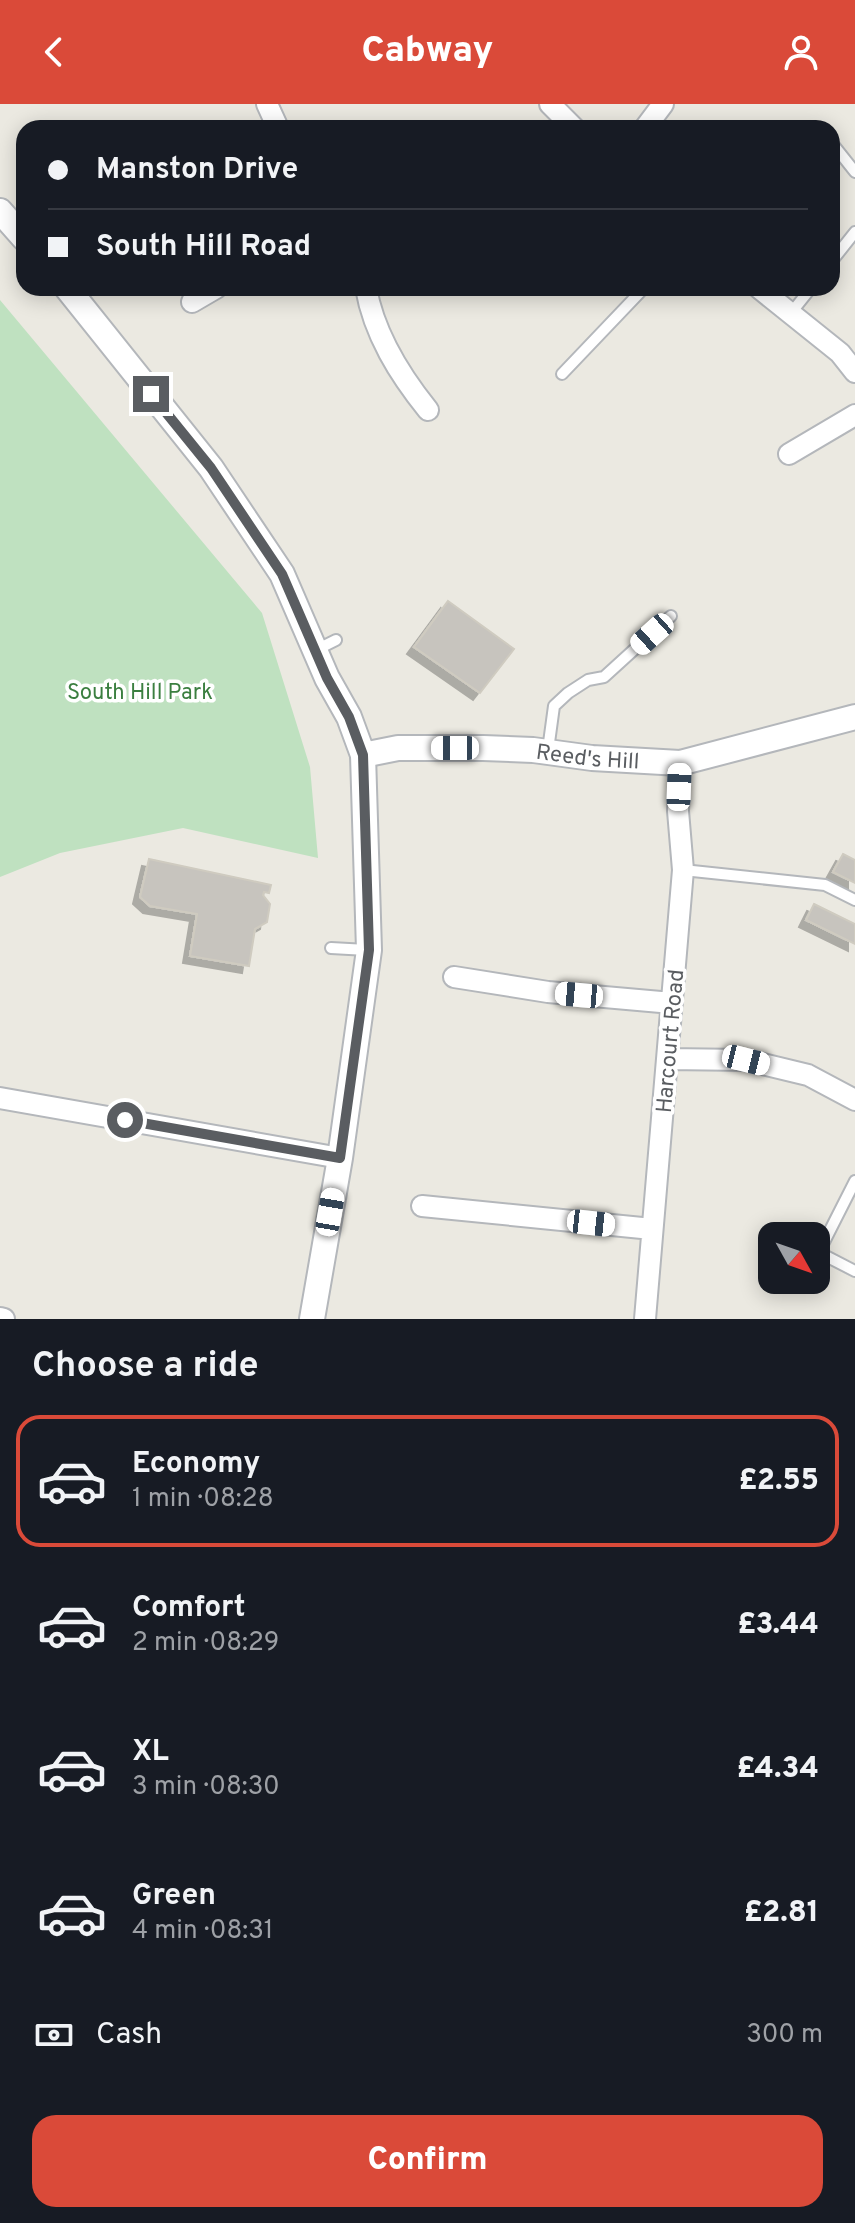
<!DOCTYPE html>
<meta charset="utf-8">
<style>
body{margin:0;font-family:Overpass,sans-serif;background:#20242c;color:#f1f3f6;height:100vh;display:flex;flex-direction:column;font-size:30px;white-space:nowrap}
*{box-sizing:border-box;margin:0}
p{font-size:26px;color:#9ea1a6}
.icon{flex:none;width:44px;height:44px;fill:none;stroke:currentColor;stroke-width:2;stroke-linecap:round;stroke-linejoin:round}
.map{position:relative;height:1215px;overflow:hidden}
.drawer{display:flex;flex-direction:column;background:#171b24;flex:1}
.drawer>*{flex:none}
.hud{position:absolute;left:16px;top:16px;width:824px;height:176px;border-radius:24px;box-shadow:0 4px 20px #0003;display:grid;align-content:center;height:176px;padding:0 32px;background:#171b24}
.needle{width:52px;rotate:130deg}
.fabs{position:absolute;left:758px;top:1118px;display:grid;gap:16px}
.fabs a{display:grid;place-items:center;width:72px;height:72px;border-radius:16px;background:#171b24;box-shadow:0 4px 20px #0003;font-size:40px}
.end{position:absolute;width:36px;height:36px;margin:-18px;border:10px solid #5a5d61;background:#fff;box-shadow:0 0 0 4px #fff}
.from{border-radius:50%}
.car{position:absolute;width:24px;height:48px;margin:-24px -12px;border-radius:10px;box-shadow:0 0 6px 2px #0007;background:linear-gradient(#fff 24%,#345 0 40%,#fff 0 76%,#345 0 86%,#fff 0)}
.hud b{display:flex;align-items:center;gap:28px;height:76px;font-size:30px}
.hud b+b{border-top:2px solid #363941}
.hud i{width:20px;height:20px;background:#f1f3f6}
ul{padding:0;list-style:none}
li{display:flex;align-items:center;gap:24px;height:132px;margin:0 16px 12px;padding:0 16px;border:4px solid transparent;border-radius:24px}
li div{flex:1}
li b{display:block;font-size:30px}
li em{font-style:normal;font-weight:800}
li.selected{border-color:#da4a39}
li>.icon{width:72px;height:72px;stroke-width:1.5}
h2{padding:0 32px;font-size:36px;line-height:96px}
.pay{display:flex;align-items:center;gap:20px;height:88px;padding:0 32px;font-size:30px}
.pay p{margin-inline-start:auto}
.cta{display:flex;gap:16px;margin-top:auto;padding:16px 32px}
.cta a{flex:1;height:92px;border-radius:24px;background:#da4a39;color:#fff;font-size:32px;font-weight:800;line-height:92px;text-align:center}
header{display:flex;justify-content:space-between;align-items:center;height:104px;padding:0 32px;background:#da4a39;color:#fff;font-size:36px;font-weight:800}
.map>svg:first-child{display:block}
</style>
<header><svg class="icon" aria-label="back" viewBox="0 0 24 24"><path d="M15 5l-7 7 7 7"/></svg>Cabway<svg class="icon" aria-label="person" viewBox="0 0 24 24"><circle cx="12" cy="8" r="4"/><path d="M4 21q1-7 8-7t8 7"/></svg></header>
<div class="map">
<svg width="855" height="1215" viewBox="0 0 855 1215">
<defs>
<filter id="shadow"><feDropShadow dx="-7" dy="7" stdDeviation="0" flood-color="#0004"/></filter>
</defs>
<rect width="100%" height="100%" fill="#ebe9e1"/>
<path fill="#bfe1c0" d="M0,196L262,509L310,663L318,754L183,724L60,749L0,773Z"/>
<path fill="#c7c4be" stroke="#cfcbc0" stroke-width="2" filter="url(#shadow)" d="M448,497L514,545L480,589L414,543Z
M843,750L855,756V779L833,768Z
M149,755L271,781L269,789L264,788L263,791L270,800L267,818L255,825L249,862L190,852L197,810L150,802L140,793Z
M814,800L855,820V840L806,816Z"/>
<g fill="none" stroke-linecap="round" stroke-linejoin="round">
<defs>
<path id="service" d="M832,39L855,68
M832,157L855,128
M791,209L811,184
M562,270L644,184
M316,546L336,536
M548,646L554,602L568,589L588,576L604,573L671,512
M683,766L825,781L855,796
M331,844L367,846
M816,1147L855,1167
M819,1148L855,1077"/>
<path id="minor" d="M267,0L278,24
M550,0L574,24
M645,24L663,0
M366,184C374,230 399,270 428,306
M759,184L840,249L855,268
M192,198L216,184
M789,350L855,311
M454,873L548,888L672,899
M667,955L746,956L808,971L855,996
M0,994L340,1054
M422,1102L652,1125
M0,1214L4,1215
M645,1215L683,766L678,707L680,659"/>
<g id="tertiary">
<path d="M0,107L24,134"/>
<path d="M67,184L211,364L282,470L327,574L349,613L363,651L369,846L340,1054L312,1215"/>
<path id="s1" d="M363,651L398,644H483L533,646L592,654L680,659L855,613"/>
</g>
</defs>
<use href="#service" stroke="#b4b7bb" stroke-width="14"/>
<use href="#minor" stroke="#b4b7bb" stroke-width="24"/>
<use href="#tertiary" stroke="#b4b7bb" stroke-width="28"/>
<use href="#service" stroke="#fff" stroke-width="10"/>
<use href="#minor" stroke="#fff" stroke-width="20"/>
<use href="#tertiary" stroke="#fff" stroke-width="24"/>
</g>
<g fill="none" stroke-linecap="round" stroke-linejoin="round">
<path stroke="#5a5d61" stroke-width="10" d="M125,1016L340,1054L369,846L363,651L349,613L327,574L282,470L211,364L151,290"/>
</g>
<g text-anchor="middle" stroke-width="7" stroke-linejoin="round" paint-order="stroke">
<g font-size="22" fill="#3b7f40" stroke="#fff">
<text x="140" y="595">South Hill Park</text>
</g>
<g font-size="22" fill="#5a5d61" stroke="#fff">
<text dy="8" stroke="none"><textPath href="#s1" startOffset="226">Reed's Hill</textPath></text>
<text transform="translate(669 937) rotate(-85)" y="8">Harcourt Road</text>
</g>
</g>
</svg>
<div class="fabs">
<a><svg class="needle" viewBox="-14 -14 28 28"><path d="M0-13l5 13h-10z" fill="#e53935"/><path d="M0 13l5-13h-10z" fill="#9ea1a6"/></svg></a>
</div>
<i class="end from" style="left:125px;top:1016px"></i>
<i class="end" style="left:151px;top:290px"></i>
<i class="car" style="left:652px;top:530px;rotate:228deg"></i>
<i class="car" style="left:455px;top:644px;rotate:270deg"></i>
<i class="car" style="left:679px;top:683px;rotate:2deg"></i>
<i class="car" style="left:579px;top:891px;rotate:275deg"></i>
<i class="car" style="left:746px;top:956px;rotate:104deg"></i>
<i class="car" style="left:330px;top:1108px;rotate:10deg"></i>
<i class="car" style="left:591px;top:1119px;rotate:96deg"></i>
<div class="hud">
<b><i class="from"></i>Manston Drive</b>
<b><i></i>South Hill Road</b>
</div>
</div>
<section class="drawer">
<h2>Choose a ride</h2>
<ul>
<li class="selected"><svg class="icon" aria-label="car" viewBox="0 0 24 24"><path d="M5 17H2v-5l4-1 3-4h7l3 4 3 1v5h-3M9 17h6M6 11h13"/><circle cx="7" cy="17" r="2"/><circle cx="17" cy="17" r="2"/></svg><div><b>Economy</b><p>1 min · 08:28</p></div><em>£2.55</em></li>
<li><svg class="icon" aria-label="car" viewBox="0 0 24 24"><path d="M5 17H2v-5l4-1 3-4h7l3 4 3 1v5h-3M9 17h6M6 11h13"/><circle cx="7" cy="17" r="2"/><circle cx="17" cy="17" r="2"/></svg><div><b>Comfort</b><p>2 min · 08:29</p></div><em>£3.44</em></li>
<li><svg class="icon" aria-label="car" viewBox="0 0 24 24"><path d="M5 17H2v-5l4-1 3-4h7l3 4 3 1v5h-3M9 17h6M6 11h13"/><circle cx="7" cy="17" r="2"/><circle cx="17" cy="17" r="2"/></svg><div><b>XL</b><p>3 min · 08:30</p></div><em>£4.34</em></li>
<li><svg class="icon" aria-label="car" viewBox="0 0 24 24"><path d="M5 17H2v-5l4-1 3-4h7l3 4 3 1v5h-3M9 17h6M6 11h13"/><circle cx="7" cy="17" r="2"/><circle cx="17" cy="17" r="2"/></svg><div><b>Green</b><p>4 min · 08:31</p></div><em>£2.81</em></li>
</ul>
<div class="pay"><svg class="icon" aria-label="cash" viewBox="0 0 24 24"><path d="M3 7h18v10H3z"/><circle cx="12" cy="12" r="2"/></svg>Cash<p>300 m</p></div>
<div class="cta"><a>Confirm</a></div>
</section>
